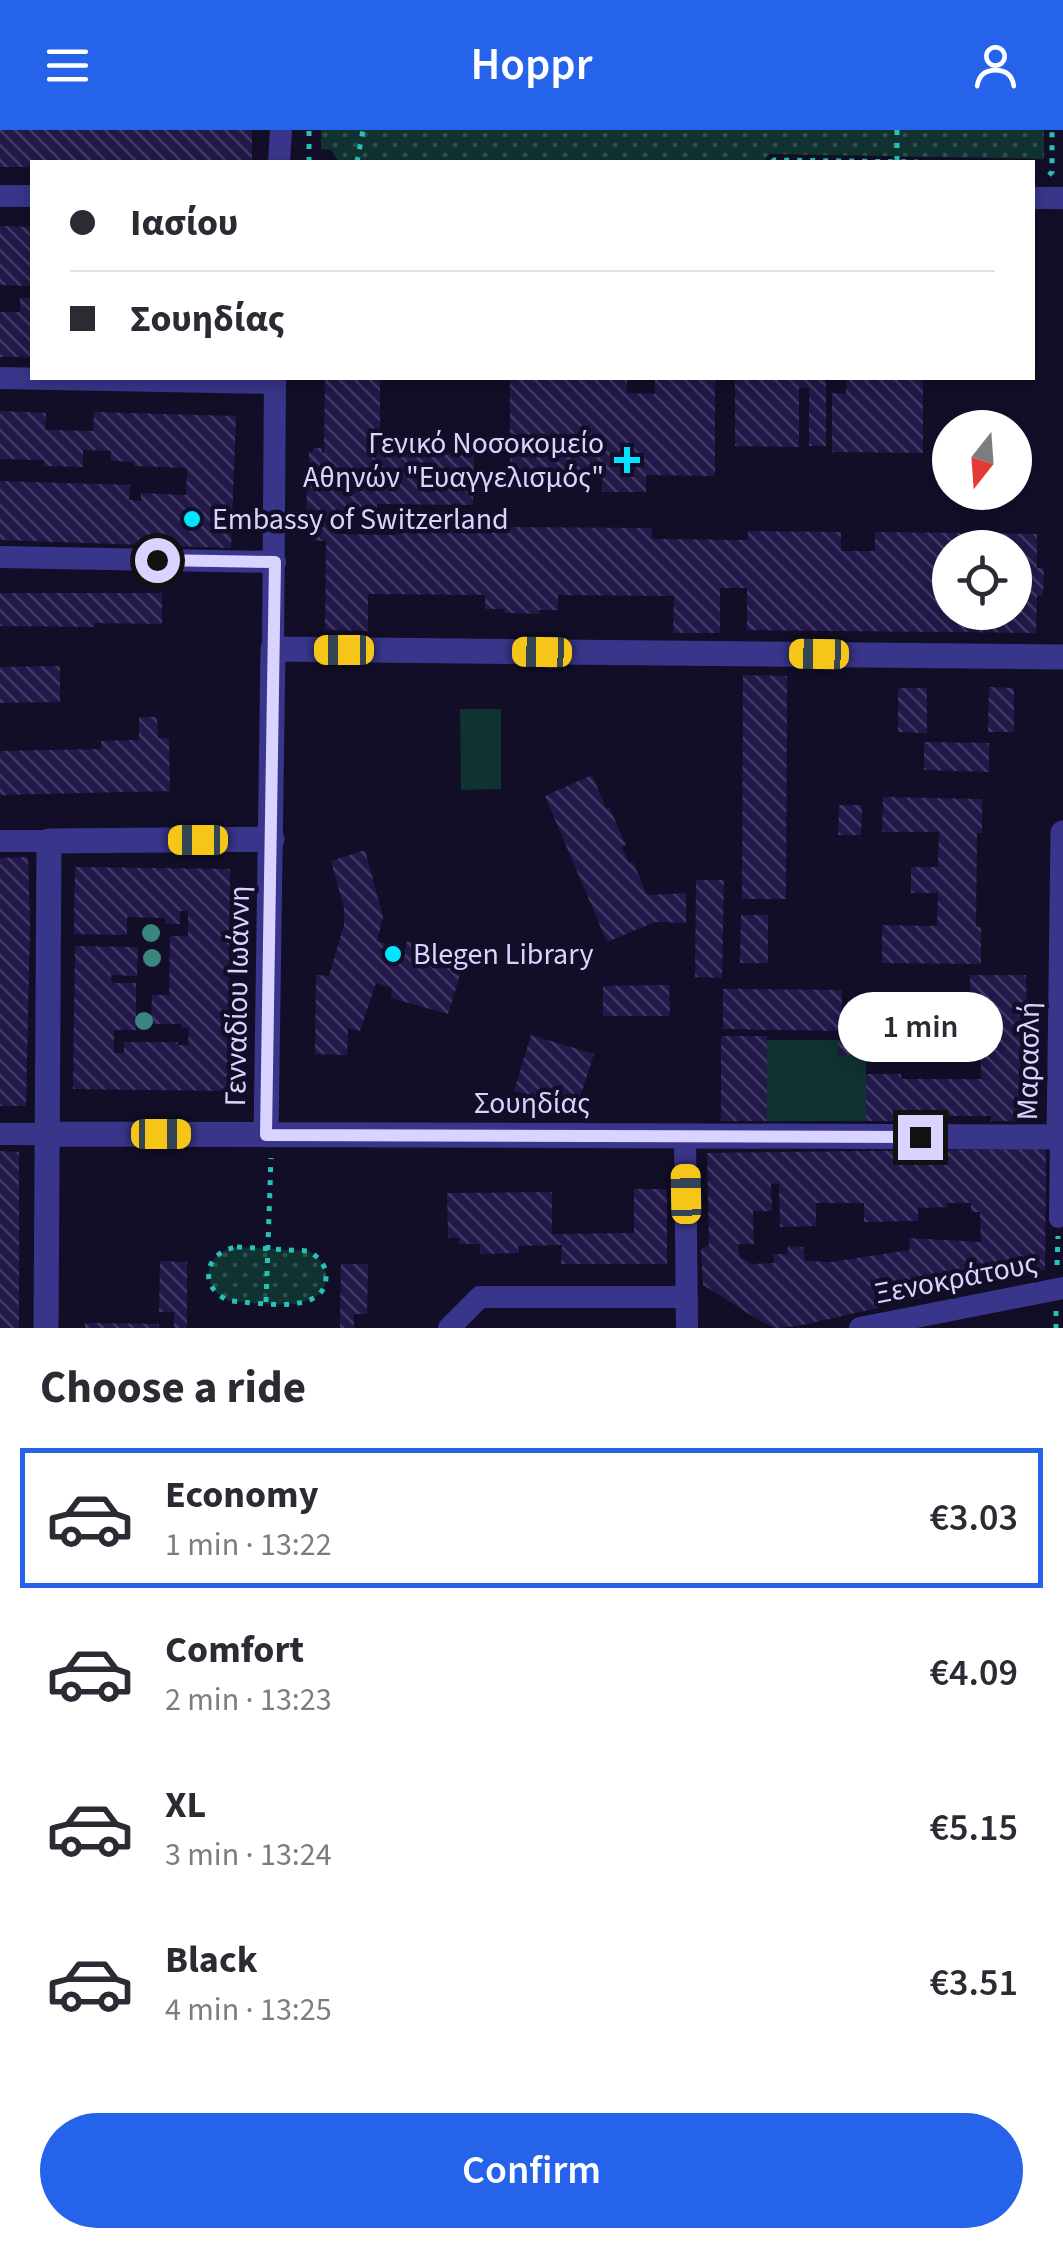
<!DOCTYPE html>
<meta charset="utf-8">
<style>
body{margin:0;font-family:"Source Sans 3",sans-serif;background:#f7f7f7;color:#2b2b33;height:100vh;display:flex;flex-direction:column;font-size:38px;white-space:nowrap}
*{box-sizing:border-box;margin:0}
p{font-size:32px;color:#7c7c81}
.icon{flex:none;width:55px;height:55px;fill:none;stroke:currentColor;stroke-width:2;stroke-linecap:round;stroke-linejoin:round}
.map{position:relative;height:1198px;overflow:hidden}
.panel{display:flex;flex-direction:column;background:#fff;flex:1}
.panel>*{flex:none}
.top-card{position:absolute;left:30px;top:30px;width:1005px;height:220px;border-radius:0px;box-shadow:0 5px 15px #0003;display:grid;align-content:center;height:220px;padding:0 40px;background:#fff}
.needle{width:65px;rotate:197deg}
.fabs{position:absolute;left:932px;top:280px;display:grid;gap:20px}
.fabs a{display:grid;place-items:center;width:100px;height:100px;border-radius:50%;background:#fff;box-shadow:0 5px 15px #0003;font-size:50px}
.end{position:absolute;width:45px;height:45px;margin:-22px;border:12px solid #d9d4ff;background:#111;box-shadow:0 0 0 5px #111}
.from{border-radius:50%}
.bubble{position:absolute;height:70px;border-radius:35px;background:#fff;box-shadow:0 5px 15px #0003;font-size:32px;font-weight:600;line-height:70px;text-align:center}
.car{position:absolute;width:30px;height:60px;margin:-30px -15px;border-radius:12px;box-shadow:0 0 8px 2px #0007;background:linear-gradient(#f5c518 24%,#345 0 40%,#f5c518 0 76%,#345 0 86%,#f5c518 0)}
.top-card b{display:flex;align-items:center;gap:35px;height:95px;font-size:38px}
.top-card b+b{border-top:2px solid #e1e1e2}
.top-card i{width:25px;height:25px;background:#2b2b33}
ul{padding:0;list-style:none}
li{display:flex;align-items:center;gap:30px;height:140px;margin:0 20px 15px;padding:0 20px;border:5px solid transparent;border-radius:0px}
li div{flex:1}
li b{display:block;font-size:38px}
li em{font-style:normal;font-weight:600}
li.selected{border-color:#2563eb}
li>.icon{width:90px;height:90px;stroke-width:1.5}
h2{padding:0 40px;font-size:45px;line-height:120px}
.button{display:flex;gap:20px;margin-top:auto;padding:20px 40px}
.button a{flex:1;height:115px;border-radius:60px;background:#2563eb;color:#fff;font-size:40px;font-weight:600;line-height:115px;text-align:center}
header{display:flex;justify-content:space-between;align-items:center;height:130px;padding:0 40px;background:#2563eb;color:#fff;font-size:45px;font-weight:600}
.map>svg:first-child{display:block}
</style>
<header><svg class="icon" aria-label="menu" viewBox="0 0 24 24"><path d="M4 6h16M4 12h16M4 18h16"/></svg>Hoppr<svg class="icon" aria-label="person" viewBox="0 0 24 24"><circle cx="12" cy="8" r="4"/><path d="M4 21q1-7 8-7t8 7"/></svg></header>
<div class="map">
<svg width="1063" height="1198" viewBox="0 0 1063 1198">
<defs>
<pattern id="green-dots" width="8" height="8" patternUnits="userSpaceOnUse" patternTransform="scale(2.5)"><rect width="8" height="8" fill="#103231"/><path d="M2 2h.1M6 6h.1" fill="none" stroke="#324f50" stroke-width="1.8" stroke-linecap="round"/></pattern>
<pattern id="building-back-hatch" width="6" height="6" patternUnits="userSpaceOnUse" patternTransform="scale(2.5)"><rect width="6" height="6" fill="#22184a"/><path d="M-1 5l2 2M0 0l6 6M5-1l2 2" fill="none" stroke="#423965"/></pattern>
</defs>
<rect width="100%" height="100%" fill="#120e28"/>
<path fill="url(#green-dots)" d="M321,0H1044V29L770,24L763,32H339L331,20L321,19Z
M237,1117L309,1121C318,1127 326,1134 326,1146C327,1187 256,1172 230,1171C198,1159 203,1122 237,1117Z"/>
<path fill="#103231" d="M460,579H501V659L461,660Z
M767,910H838V925H855L856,910H866V991H767Z"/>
<path fill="url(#building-back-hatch)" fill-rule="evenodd" d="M0,0H252V32H32V37H0Z
M0,96L32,97V156L0,155Z
M20,168H32V227H0V182H20Z
M325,248H380V323L474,324L473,375L377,374V384L347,383L346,395L338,399L336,404L396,405V396L652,398V409L748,410V401L841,402V421H875V402L1037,404V438H1044L1043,466H1037L1036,503L747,500V458H720V503H673L674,466L558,465V480H539V484L504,483L505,479H485V465L368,464V501L325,500L326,411L309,410V390L306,391L307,354H310L309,322H313V318H322V323H324ZM950,418H1015V482H950Z
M510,248L627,249V263L655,264V248H715V346L646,345V362H602V342H510Z
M735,248H826V316H809V258H799V317L735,316Z
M846,248H923V323L832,322V263L846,264Z
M0,281L46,283L45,300L93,301L94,282L236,286L231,418L0,410V351L130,355L129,370L141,371V363L186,365L187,338L134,336V332L111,331V321L83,320V337L44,336V330L0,329Z
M0,463H162V494L95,493V497L0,496Z
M60,536V572L0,573V537Z
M743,545L787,546L786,769H742Z
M989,557L1014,558V602H988Z
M898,558H927V603L898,602Z
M139,587H157L158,608H169L170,661L0,665V621L101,619V611L139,610Z
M924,612L989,613V642L924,640Z
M592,645L606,678L609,677L626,715L622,717L629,733L633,732L647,765L686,763V793L655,792L607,812L545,666Z
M883,667L982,669V703H977L976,796L981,797V834L882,833V795L937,796L938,763H911V737H938L939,702H882Z
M839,675H862L861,705H838Z
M365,720L383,787L377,811L405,820L407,811L465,829L448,884L391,868L392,858L376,853L360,901L348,898L347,925L315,924L316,845L329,846L344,795V778L331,731Z
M28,727L30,793L26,976H0V728Z
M75,737L230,739L228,961L73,959L75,816L138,817L137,846L111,845L112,853H136V900H114V923H124V912H178V915H188L189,898H181V894H151L152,865H169L170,806H188V781H180V794H165V788L127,787V805L74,804Z
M696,750H724L722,848L695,847Z
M741,785H768V833H740Z
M970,845H1026L1027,881L1021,882V955H1025V991H991V986H900V991H866V944H901L902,949H981V882H971Z
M669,855L670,886H603V856Z
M723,859L842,860L841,901L723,899Z
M531,905L594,924L576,980L514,961Z
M721,906H767V991H721Z
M838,910H856V925H838Z
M1046,1019L1045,1140L798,1196L776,1198L762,1192L703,1155L701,1119L709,1115L707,1023ZM771,1054H779L780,1097L816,1096V1073H864V1092L918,1091V1078L947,1077V1073H971V1082H980L981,1112L909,1108L910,1120L831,1132L805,1131L803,1117L788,1116L787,1124H773L774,1133L752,1134L739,1126L738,1114H754L753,1081H772Z
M0,1021L19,1022V1198H0Z
M634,1059H667V1134H561L562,1115L518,1116L519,1123L480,1124V1114H459V1108H448L447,1063L552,1062V1104L634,1103Z
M160,1131L187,1132V1198H174V1182H159Z
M341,1134H368L367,1184H354V1198H340Z
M85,1193L159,1194V1198H85Z"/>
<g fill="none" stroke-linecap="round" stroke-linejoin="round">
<path stroke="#26c1b8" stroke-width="5" stroke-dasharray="5 8" stroke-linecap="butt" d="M897,0V32
M309,32V0
M357,32L363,0
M772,32L774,30L918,32
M1049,45L1052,42V0
M237,1117L309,1121C318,1127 326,1134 326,1146C327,1187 256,1172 230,1171C198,1159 203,1122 237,1117Z
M1057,1135L1058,1106
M266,1172L271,1028
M1056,1181V1198"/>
<path stroke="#39358a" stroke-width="18" d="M1058,1089L1059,1007"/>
<path stroke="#39358a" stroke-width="22" d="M279,32L281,0
M0,66H32
M1032,68H1063
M0,248L275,253
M0,427L275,432
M273,519L275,248
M0,711H49
M0,1004H46
M685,1006L687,1198
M449,1198L480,1167H687
M860,1198L1063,1158"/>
<path stroke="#39358a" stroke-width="25" d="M46,1004L1059,1007L1063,703
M266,1005L273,519L1063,527
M46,1198L49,711L272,709"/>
</g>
<g fill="#38867e">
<circle cx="151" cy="803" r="9"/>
<circle cx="152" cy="828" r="9"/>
<circle cx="144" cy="891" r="9"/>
</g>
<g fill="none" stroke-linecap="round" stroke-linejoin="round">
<path stroke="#d9d4ff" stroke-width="12" d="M157,430L275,432L266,1005L920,1007"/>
</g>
<g fill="#00e5ff" stroke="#120e28" stroke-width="4">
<path d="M622 315h10v10h10v10h-10v10h-10v-10h-10v-10h10z"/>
<circle cx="192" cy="389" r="10"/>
<circle cx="393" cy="824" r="10"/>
</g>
<g text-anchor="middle" stroke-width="9" stroke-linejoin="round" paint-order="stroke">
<g font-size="30" fill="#d9d4ff" stroke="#120e28" text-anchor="start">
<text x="604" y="323" text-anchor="end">Γενικό Νοσοκομείο<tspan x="604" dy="34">Αθηνών "Ευαγγελισμός"</tspan></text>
<text x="212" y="399">Embassy of Switzerland</text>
<text x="413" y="834">Blegen Library</text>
</g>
<g font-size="30" fill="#d9d4ff" stroke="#120e28">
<text transform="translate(237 866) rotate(-89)" y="10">Γενναδίου Ιωάννη</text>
<text transform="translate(1028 931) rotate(-89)" y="10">Μαρασλή</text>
<text x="532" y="983">Σουηδίας</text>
<text transform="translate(956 1148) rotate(-11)" y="10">Ξενοκράτους</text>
</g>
</g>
</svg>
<div class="fabs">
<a><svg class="needle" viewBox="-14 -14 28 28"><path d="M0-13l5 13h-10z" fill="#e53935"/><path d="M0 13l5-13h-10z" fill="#7c7c81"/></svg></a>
<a><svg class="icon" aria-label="locate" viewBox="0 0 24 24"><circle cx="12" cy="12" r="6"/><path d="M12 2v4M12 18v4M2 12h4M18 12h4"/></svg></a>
</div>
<i class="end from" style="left:157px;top:430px"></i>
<i class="end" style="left:920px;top:1007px"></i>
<div class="bubble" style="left:838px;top:862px;width:165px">1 min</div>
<i class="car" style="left:344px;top:520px;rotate:270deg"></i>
<i class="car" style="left:542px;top:522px;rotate:271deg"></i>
<i class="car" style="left:819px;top:524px;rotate:271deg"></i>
<i class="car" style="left:198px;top:710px;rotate:270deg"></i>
<i class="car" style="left:161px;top:1004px;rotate:90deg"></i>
<i class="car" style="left:686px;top:1064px;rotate:359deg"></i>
<div class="top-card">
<b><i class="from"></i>Ιασίου</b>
<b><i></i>Σουηδίας</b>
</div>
</div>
<section class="panel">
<h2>Choose a ride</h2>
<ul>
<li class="selected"><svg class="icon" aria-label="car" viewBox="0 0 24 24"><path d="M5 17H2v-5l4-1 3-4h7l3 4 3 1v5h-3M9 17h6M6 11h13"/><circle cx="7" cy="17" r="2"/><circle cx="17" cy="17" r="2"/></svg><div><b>Economy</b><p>1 min · 13:22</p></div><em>€3.03</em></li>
<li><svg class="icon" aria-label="car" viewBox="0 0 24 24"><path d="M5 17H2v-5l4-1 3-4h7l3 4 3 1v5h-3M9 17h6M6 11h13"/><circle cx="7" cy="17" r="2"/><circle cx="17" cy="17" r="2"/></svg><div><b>Comfort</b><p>2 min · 13:23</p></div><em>€4.09</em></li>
<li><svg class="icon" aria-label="car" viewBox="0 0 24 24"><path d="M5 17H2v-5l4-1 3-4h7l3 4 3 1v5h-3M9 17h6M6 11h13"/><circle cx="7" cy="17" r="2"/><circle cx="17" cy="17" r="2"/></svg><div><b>XL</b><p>3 min · 13:24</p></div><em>€5.15</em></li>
<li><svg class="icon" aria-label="car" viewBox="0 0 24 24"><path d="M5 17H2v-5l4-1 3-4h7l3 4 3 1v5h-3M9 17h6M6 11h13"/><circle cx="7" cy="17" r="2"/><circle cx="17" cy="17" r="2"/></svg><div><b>Black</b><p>4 min · 13:25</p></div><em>€3.51</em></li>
</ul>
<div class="button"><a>Confirm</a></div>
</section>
